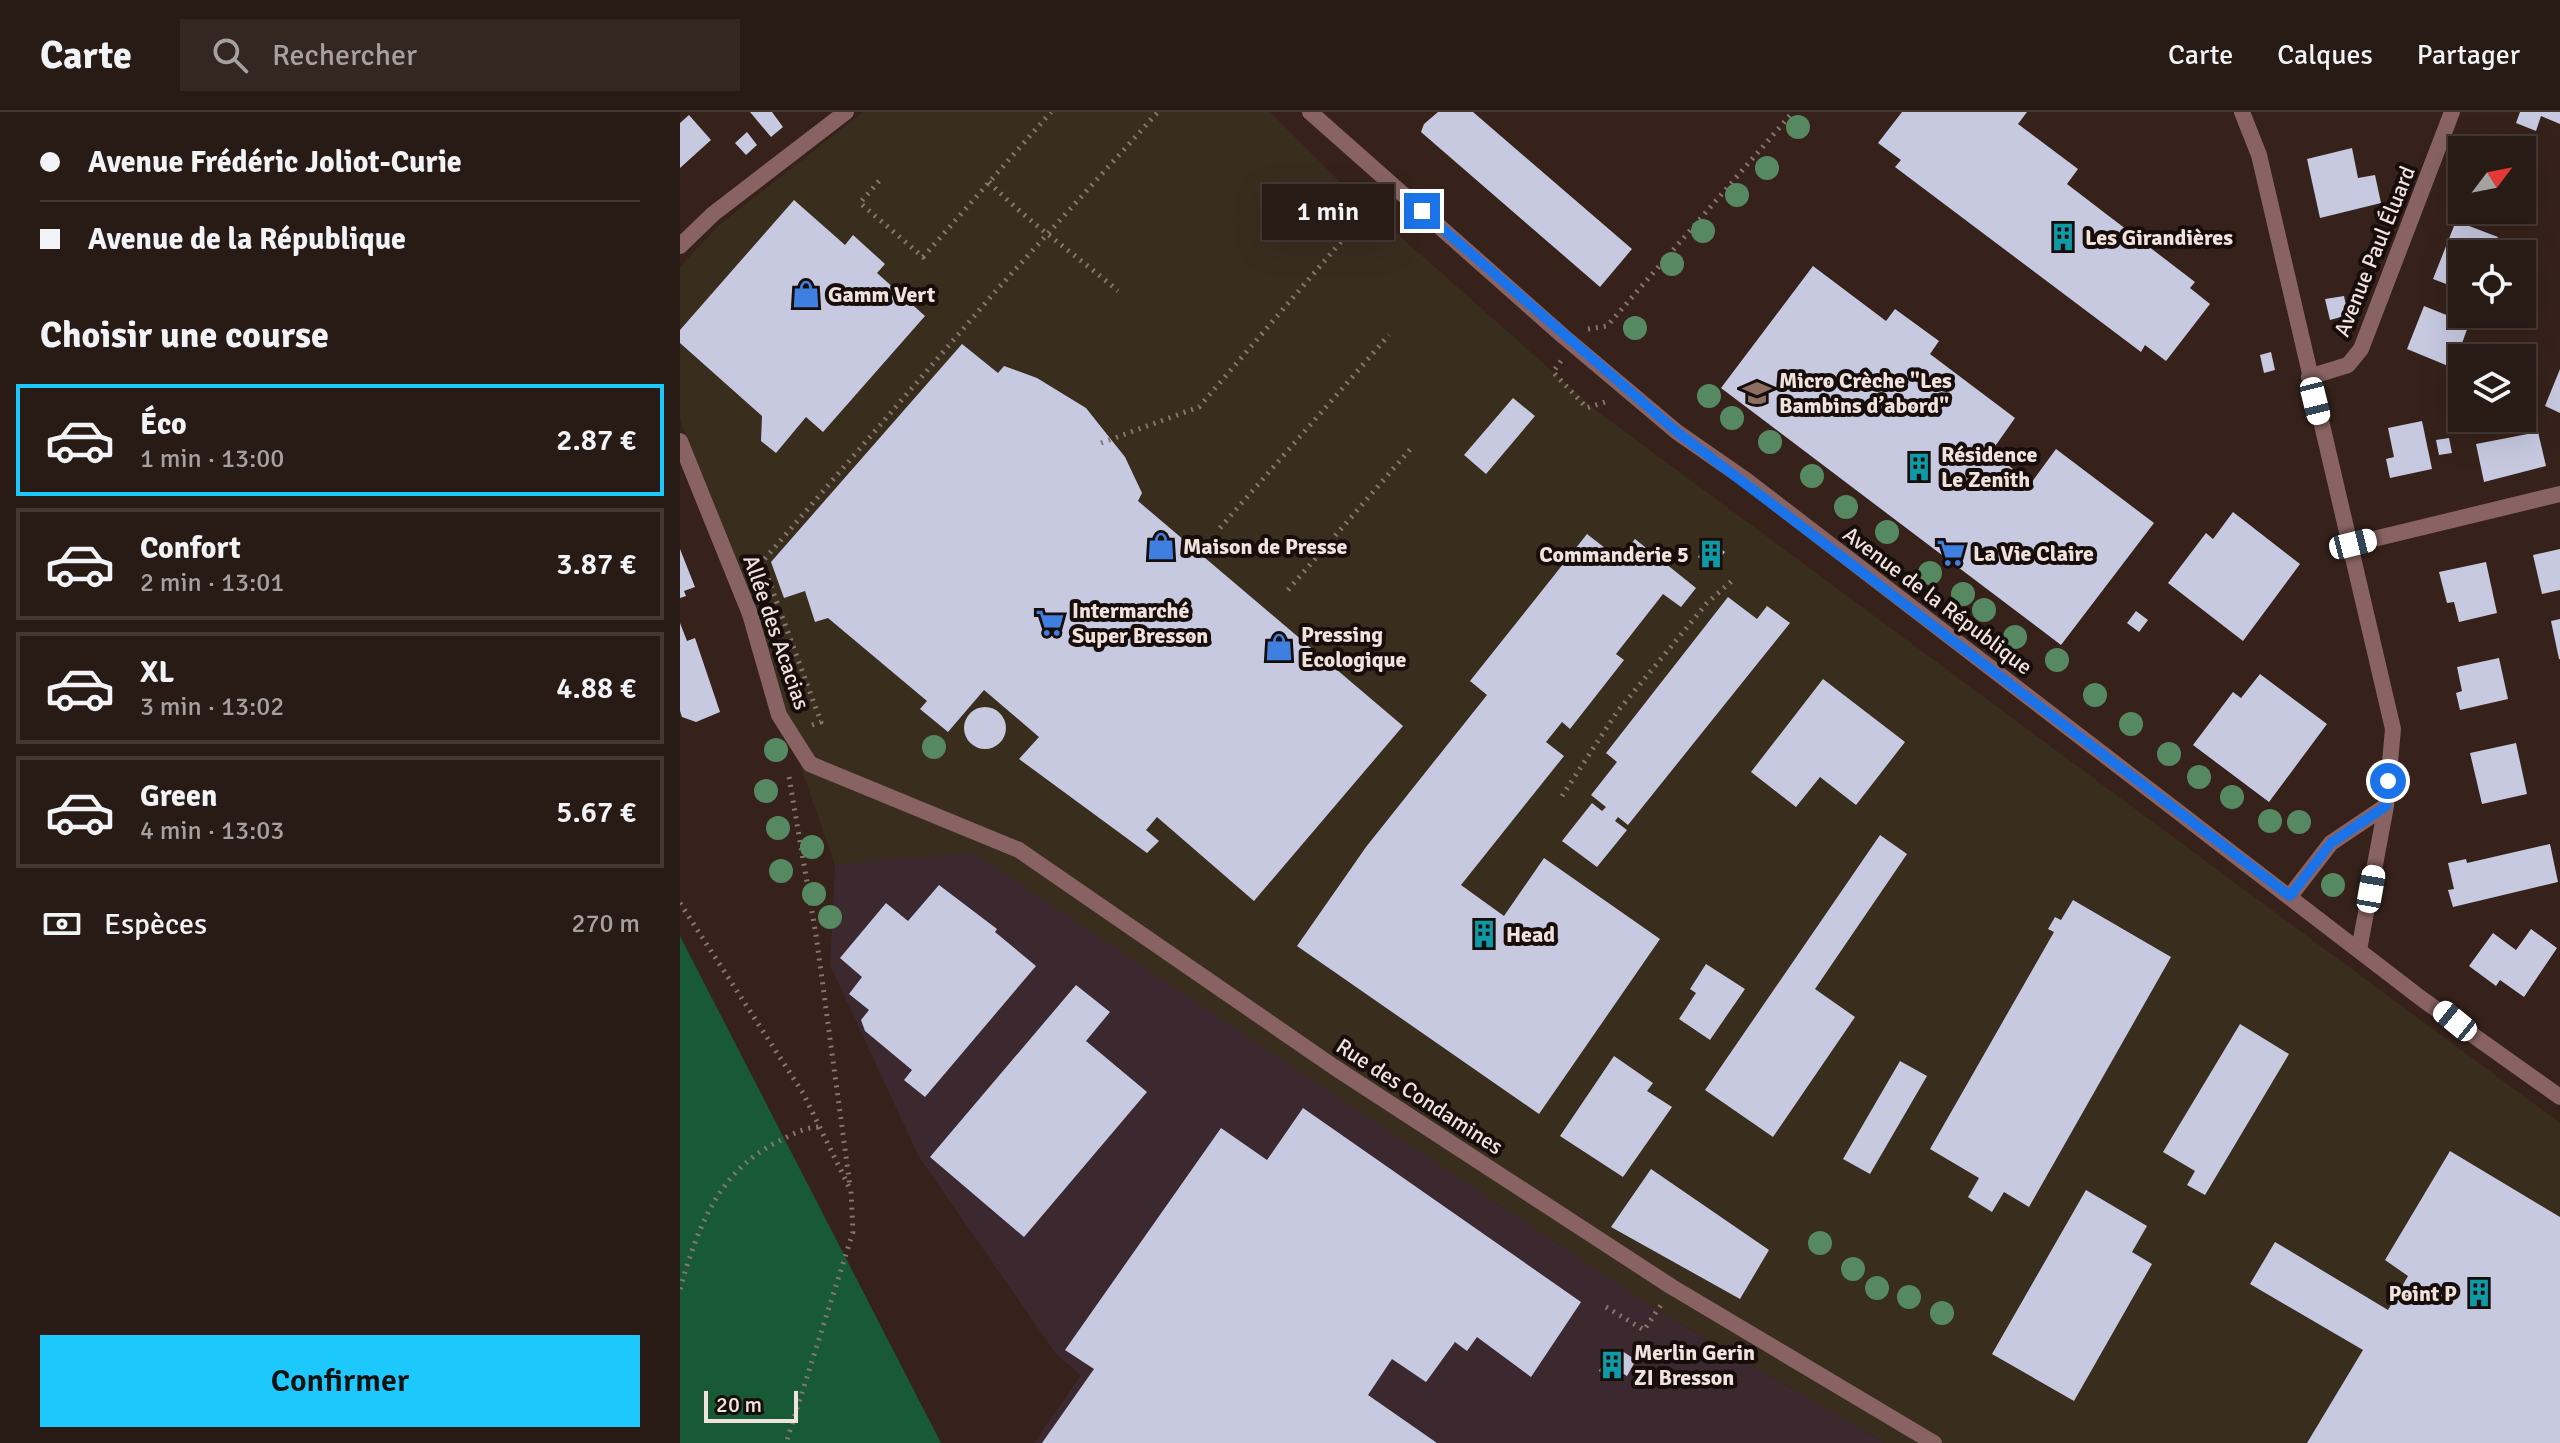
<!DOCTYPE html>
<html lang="fr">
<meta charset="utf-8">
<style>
body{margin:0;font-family:Signika,sans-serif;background:#342722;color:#f1f3f6;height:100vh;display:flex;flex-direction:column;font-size:30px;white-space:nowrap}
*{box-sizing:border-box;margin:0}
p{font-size:26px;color:#a5a1a0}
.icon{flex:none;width:44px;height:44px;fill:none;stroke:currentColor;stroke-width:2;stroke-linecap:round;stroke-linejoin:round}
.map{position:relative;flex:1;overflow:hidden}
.panel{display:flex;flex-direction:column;background:#281a14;width:680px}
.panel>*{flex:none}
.banner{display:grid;align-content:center;height:176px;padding:0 40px;background:#281a14}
.needle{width:52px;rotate:58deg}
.fabs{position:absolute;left:1768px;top:24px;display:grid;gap:16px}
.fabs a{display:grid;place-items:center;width:88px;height:88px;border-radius:0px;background:#281a14;box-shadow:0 8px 32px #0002,0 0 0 2px #443834;font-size:40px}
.scale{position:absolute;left:24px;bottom:20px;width:94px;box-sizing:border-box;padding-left:8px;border:4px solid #f0e2dd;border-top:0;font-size:22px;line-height:28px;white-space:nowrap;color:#f0e2dd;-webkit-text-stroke:6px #170e0b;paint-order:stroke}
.end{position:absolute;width:36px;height:36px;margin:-18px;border:10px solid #1a73e8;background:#fff;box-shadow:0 0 0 4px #fff}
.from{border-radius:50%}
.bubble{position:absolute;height:56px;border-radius:0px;background:#281a14;box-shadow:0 8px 32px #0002,0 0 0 2px #443834;font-size:26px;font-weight:600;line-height:56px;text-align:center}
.car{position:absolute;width:24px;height:48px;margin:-24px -12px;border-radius:10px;box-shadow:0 0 6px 2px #0007;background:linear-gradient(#fff 24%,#345 0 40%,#fff 0 76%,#345 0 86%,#fff 0)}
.banner b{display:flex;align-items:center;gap:28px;height:76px;font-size:30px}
.banner b+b{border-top:2px solid #443834}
.banner i{width:20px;height:20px;background:#f1f3f6}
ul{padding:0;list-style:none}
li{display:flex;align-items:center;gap:24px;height:112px;margin:0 16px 12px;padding:0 24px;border:4px solid #443834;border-radius:0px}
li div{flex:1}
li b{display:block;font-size:30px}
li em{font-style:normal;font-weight:600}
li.current{border-color:#1dc9fc}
li>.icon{width:72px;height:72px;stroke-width:1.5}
h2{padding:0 40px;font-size:36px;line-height:96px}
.pay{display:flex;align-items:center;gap:20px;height:88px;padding:0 40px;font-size:30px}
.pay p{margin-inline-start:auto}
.cta{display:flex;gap:16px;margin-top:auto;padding:16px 40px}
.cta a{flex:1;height:92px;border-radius:0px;background:#1dc9fc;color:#111;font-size:32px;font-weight:600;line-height:92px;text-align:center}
header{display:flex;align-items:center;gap:48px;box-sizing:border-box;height:112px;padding:0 40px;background:#281a14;border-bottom:2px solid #443834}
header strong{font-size:38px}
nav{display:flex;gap:44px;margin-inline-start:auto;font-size:28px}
.search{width:560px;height:72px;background:#342722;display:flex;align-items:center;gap:20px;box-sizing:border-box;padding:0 28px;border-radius:0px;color:#a5a1a0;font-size:30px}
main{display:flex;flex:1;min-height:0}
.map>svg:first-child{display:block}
</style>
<header>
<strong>Carte</strong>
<div class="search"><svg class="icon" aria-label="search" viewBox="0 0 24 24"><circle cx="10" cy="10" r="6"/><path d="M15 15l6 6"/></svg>Rechercher</div>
<nav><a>Carte</a><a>Calques</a><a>Partager</a></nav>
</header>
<main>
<section class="panel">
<div class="banner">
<b><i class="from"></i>Avenue Frédéric Joliot-Curie</b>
<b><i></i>Avenue de la République</b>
</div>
<h2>Choisir une course</h2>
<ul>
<li class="current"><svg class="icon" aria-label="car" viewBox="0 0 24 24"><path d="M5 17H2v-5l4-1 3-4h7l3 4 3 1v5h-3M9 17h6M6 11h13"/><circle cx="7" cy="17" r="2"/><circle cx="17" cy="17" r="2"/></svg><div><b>Éco</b><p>1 min · 13:00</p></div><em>2.87 €</em></li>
<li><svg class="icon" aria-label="car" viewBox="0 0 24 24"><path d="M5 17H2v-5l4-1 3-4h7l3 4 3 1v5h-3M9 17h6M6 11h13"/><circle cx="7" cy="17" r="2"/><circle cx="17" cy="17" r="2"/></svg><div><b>Confort</b><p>2 min · 13:01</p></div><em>3.87 €</em></li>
<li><svg class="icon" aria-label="car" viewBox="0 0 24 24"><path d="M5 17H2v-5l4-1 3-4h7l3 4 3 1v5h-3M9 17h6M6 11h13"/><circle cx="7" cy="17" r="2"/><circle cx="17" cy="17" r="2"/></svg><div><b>XL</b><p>3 min · 13:02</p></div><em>4.88 €</em></li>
<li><svg class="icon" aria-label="car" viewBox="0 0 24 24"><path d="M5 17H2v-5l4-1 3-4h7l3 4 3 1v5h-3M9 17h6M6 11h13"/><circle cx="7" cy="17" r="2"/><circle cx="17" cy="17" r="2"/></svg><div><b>Green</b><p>4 min · 13:03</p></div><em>5.67 €</em></li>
</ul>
<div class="pay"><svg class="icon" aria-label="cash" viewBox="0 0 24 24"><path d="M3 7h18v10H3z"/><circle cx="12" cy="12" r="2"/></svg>Espèces<p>270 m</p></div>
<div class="cta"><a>Confirmer</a></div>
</section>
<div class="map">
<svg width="1880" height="1331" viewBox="0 0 1880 1331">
<rect width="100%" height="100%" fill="#36221b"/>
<path fill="#392d1e" d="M183,0H590L669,79L917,299L1880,1011V1331H1205L974,1196L292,741L155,753L0,307V155L38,114Z"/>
<path fill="#3c2930" d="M292,740L974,1196L1205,1331H354L401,1263L377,1243L239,1045L150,853L155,753Z"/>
<path fill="#195a36" d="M0,824L20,863L261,1331H0Z"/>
<path fill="#c7c9e1" d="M70,0H92L103,15L91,25Z
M758,0H793L952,137L920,175L741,20L744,12Z
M1222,0H1347L1338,12L1398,57L1387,72L1515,170L1510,176L1530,192L1486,249L1465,233L1461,240L1215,55L1221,48L1198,31Z
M1840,0H1880V12L1861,4L1856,19L1836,11Z
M9,3L31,28L0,56V11Z
M67,20L77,33L66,43L55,31Z
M1814,26L1848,40L1842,53V38H1809Z
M1672,36L1678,66L1695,63L1701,91L1640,106L1627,47Z
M114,88L165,133L173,123L205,152L197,161L245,204L143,320L126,305L96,341L81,329L82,304L0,231V218Z
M1776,109L1818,125L1811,142H1782V170L1776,168L1774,175L1753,167Z
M1133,154L1206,209L1215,197L1259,229L1250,242L1335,306L1311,340L1351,371L1376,337L1474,411L1381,533L1041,276Z
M1664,184L1668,203L1650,208L1645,187Z
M1744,194L1789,212L1773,256L1727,237Z
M282,232L318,261L324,254L357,266L406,296L445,345L462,381L458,389L723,614L574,789L477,705L466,718L479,729L467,741L339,647L359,625L304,578L268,620L240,597L247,589L148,506L135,510L125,479L104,486L91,450Z
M1591,240L1595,258L1584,261L1580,243Z
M1880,257V301L1865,294Z
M833,286L855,304L806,362L784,343Z
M1742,309L1752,357L1710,366L1706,347L1714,345L1708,316Z
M1858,320L1866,354L1804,370L1796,332Z
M1769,326L1772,341L1759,343L1756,328Z
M1553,400L1620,452L1563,529L1488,471L1526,421L1533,427Z
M907,422L939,447L955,427L1016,476L1001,495L983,482L936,542L944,548L890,617L882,610L866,630L884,644L781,773L824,804L864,746L980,827L859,1002L617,834L686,735L807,583L790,569Z
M1030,429L1045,440L1032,456L1018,445Z
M0,437L15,475L4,479L6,484L0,486Z
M1880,437V478L1862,482L1853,443Z
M1806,450L1817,501L1779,510L1774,490L1767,491L1759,460Z
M1048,485L1077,507L1087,494L1110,511L948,713L938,705L935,709L947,718L917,755L882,729L912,691L922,699L926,695L911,683L937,650L926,641Z
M1456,499L1468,508L1459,520L1447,511Z
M1880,507V547H1879L1871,509Z
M0,511L7,529L15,526L40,600L16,610L2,605L0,599Z
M1819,546L1828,587L1780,598L1776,581L1782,579L1777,555Z
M1580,562L1647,612L1589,690L1513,633L1553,580L1561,586Z
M1143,567L1225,630L1176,693L1140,665L1116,695L1071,660Z
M284 616a21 21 0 1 1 42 0a21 21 0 1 1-42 0Z
M1836,631L1847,682L1802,692L1790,641Z
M1200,723L1227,742L1135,877L1175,905L1093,1025L1025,978Z
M1870,732L1878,770L1773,795L1768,778L1774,777L1768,751L1786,747L1787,751Z
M259,773L317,817L315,820L356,854L245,985L224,968L232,958L185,919L181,908L189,898L169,882L182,865L160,846L206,791L228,809Z
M1393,788L1491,845L1349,1095L1324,1080L1312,1100L1288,1085L1299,1066L1250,1037L1374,820L1368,817L1375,805L1381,808Z
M1851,817L1877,836L1844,885L1820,868L1816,874L1789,854L1813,821L1836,838Z
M1026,852L1065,877L1030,928L999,907L1016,881L1010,877Z
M396,873L430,900L406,929L467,980L344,1125L250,1045Z
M1560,912L1609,942L1525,1083L1507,1073L1515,1059L1483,1040Z
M934,944L973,971L967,979L992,995L943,1065L880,1024Z
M1220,949L1247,964L1190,1062L1163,1047Z
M623,996L901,1190L851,1265L797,1225L787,1239L775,1230L746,1270L712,1247L688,1283L757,1331H362L414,1257L385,1238L541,1016L587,1048Z
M1770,1039L1880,1105V1331H1627L1683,1238L1570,1172L1595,1130L1708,1198L1728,1164L1705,1148Z
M971,1057L1089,1138L1060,1187L931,1115Z
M1406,1078L1467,1114L1452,1140L1472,1152L1394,1289L1312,1242Z
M942,1239L956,1248L947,1264L937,1258L932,1266L919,1259L928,1243L936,1248Z"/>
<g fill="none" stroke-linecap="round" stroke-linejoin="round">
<path stroke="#87756f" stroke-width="5" stroke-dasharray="2 6" stroke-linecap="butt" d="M199,69L180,91L243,145L371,0
M309,70C349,111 395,142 438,179
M908,217L927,214L1113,0
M881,249L873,260L907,296L925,290
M421,331L519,295L684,103
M540,416L709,223
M608,478L733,334
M132,613L141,610L82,450L314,181L478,0
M109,665L136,823L170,1074
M882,684L937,600L1027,491L1055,466
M0,791L123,981L171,1079L173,1120L106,1331
M0,1177C18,1115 38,1059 99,1029C113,1022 125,1015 140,1015
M926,1195L964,1218L981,1193"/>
<path stroke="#896363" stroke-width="16" d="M1562,0L1579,43L1713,617L1706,694L1679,838
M0,134L33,102L166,0
M1629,265L1668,253L1681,237L1772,0
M0,329L70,502L99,603L130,652L339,738L654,955L992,1175L1254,1331
M1673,432L1880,382
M1610,784L1651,731L1706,694"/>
<path stroke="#896363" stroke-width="16" d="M630,0L883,224L997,320L1066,368L1742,887L1880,985"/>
</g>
<g fill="#568961">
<circle cx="1118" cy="15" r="12"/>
<circle cx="1087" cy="56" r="12"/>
<circle cx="1057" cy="83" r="12"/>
<circle cx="1023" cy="119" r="12"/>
<circle cx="992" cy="152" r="12"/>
<circle cx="955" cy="216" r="12"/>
<circle cx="1029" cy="284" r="12"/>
<circle cx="1052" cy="306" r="12"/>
<circle cx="1090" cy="330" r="12"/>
<circle cx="1132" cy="364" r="12"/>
<circle cx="1166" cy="395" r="12"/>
<circle cx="1207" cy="420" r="12"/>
<circle cx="1250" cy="461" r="12"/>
<circle cx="1283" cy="482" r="12"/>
<circle cx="1304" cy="498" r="12"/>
<circle cx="1335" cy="525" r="12"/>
<circle cx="1377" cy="548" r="12"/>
<circle cx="1415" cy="583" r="12"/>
<circle cx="1451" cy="612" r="12"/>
<circle cx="254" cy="635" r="12"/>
<circle cx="96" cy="638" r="12"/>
<circle cx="1489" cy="642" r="12"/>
<circle cx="1519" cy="665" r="12"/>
<circle cx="86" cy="679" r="12"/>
<circle cx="1552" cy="685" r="12"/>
<circle cx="1590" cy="709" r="12"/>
<circle cx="1619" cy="710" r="12"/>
<circle cx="98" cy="716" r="12"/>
<circle cx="132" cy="735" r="12"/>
<circle cx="101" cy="759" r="12"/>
<circle cx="1653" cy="773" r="12"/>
<circle cx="134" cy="782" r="12"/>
<circle cx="150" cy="805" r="12"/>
<circle cx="1140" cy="1131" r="12"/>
<circle cx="1173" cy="1157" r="12"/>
<circle cx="1197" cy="1176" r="12"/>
<circle cx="1229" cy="1185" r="12"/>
<circle cx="1262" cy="1201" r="12"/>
</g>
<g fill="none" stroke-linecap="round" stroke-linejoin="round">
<path stroke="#1a73e8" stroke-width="10" d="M742,99L997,320L1610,784L1651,731L1706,694L1708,669"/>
</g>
<defs>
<symbol id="building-bare" viewBox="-9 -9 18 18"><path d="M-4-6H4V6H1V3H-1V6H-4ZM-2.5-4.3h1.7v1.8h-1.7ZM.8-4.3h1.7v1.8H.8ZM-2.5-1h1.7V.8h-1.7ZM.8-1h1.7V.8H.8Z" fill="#0f9aa8" stroke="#170e0b" stroke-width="2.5" paint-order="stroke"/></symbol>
<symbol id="shop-bare" viewBox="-9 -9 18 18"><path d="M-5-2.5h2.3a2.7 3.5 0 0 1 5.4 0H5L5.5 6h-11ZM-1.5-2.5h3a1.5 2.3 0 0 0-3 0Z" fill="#3f7fe0" stroke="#170e0b" stroke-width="2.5" paint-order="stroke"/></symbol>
<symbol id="school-bare" viewBox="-9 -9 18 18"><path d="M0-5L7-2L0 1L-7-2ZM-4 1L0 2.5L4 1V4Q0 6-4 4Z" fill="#8d6e63" stroke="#170e0b" stroke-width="2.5" paint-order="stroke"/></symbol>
<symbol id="supermarket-bare" viewBox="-9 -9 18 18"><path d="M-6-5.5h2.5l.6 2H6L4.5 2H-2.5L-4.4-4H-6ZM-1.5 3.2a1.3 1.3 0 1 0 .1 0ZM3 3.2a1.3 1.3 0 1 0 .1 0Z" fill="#3f7fe0" stroke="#170e0b" stroke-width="2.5" paint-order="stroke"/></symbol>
</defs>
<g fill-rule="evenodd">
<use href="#building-bare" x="1363" y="105" width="40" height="40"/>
<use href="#shop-bare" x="106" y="162" width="40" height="40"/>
<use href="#school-bare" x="1057" y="261" width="40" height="40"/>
<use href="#building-bare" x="1219" y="335" width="40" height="40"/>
<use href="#shop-bare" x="461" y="414" width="40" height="40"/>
<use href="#supermarket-bare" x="1251" y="421" width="40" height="40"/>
<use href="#building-bare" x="1011" y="422" width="40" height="40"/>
<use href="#supermarket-bare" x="350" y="491" width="40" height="40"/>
<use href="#shop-bare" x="579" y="515" width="40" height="40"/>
<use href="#building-bare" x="784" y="802" width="40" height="40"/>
<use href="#building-bare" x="1779" y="1161" width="40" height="40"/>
<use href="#building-bare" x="912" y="1233" width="40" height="40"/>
</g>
<g text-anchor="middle" stroke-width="8" stroke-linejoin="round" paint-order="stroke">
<g font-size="22" font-weight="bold" fill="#f0e2dd" stroke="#170e0b" text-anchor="start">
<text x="1405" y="133">Les Girandières</text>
<text x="148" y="190">Gamm Vert</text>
<text x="1099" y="276">Micro Crèche "Les<tspan x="1099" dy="25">Bambins d’abord"</tspan></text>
<text x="1261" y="350">Résidence<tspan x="1261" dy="25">Le Zenith</tspan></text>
<text x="503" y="442">Maison de Presse</text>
<text x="1293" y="449">La Vie Claire</text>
<text x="1009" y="450" text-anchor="end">Commanderie 5</text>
<text x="392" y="506">Intermarché<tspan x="392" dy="25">Super Bresson</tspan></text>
<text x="621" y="530">Pressing<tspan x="621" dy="25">Ecologique</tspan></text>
<text x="826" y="830">Head</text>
<text x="1777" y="1189" text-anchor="end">Point P</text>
<text x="954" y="1248">Merlin Gerin<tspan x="954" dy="25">ZI Bresson</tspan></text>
</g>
<g font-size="22" fill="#f0e2dd" stroke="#170e0b">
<text transform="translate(1694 139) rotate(-68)" y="8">Avenue Paul Éluard</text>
<text transform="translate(1258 488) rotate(37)" y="8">Avenue de la République</text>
<text transform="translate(97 520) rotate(71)" y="8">Allée des Acacias</text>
<text transform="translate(740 984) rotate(33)" y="8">Rue des Condamines</text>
</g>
</g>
</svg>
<div class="fabs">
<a><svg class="needle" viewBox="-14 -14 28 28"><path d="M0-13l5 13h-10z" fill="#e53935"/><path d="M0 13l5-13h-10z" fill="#a5a1a0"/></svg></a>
<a><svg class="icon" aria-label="locate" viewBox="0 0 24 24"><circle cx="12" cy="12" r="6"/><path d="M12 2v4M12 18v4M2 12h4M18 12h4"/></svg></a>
<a><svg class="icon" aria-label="layers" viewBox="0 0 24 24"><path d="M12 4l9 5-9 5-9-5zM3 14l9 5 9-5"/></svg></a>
</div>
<div class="scale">20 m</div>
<i class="end from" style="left:1708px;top:669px"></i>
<i class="end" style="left:742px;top:99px"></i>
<div class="bubble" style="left:582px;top:72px;width:132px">1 min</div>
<i class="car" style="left:1635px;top:289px;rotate:166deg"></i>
<i class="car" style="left:1673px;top:432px;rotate:76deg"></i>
<i class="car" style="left:1691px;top:777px;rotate:10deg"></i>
<i class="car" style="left:1775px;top:909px;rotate:309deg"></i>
</div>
</main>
